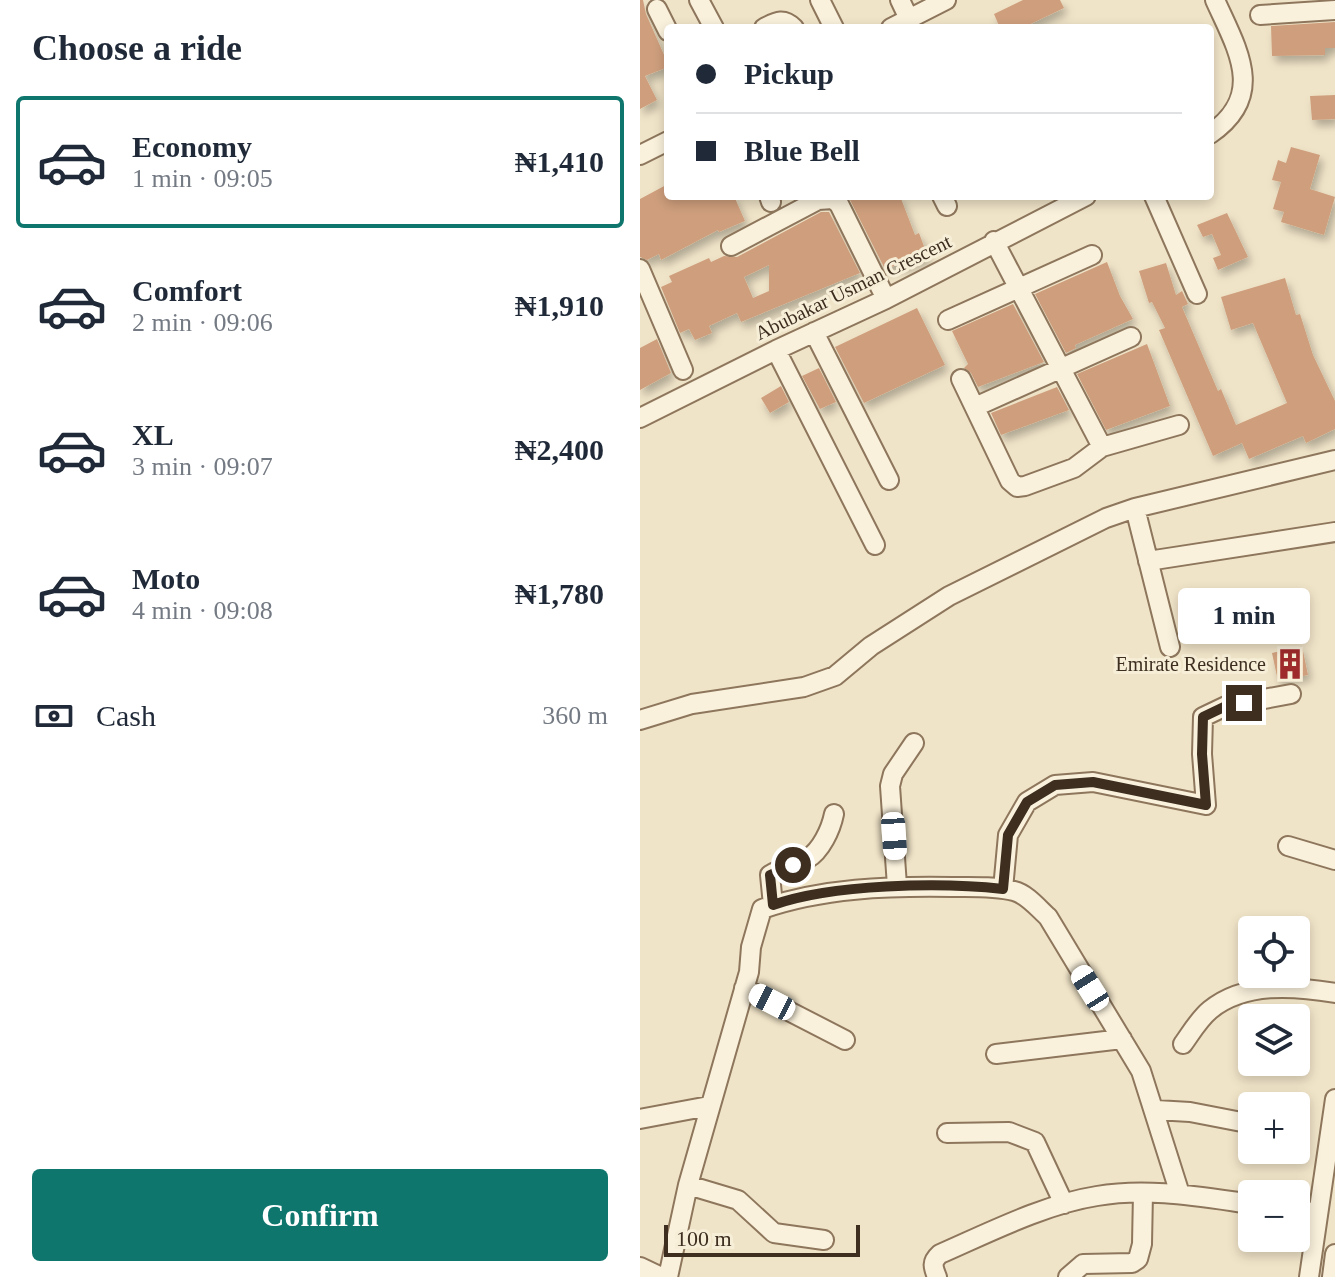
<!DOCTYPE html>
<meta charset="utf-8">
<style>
body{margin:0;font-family:Georgia,serif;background:#f2f2f3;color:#1f2937;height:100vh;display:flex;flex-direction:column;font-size:30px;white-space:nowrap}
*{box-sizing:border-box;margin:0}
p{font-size:26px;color:#747a83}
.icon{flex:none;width:44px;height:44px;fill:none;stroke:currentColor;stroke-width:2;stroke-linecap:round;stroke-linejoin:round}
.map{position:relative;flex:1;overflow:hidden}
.details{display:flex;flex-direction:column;background:#fff;width:640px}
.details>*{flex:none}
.top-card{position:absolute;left:24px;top:24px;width:550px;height:176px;border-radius:8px;box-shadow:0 4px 12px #0003;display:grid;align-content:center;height:176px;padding:0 32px;background:#fff}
.fabs{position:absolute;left:598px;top:916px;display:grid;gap:16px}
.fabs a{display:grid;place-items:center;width:72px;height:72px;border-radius:8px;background:#fff;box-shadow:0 4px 12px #0003;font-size:40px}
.scale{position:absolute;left:24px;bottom:20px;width:196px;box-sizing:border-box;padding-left:8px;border:4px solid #3d2e20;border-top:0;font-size:22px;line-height:28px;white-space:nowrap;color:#3d2e20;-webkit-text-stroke:6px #f7eed8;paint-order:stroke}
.end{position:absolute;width:36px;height:36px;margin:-18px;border:10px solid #3d2e20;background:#fff;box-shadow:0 0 0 4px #fff}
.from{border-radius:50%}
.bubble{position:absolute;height:56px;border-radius:8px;background:#fff;box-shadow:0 4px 12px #0003;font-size:26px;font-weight:700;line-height:56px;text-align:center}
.car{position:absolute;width:24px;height:48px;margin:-24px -12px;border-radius:10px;box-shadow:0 0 6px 2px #0007;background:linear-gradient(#fff 24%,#345 0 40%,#fff 0 76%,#345 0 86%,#fff 0)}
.top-card b{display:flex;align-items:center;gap:28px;height:76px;font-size:30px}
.top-card b+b{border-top:2px solid #e0e1e3}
.top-card i{width:20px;height:20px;background:#1f2937}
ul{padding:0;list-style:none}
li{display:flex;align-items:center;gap:24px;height:132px;margin:0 16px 12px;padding:0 16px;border:4px solid transparent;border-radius:8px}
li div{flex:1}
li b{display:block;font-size:30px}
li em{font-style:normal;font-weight:700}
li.current{border-color:#0f766e}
li>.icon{width:72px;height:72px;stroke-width:1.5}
h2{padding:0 32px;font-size:36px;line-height:96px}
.pay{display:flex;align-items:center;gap:20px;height:88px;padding:0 32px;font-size:30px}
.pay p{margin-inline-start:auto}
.cta{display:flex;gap:16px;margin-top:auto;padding:16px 32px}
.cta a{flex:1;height:92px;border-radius:8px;background:#0f766e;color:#fff;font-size:32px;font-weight:700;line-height:92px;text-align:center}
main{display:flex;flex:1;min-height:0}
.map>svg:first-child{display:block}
</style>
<main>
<section class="details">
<h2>Choose a ride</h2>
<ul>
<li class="current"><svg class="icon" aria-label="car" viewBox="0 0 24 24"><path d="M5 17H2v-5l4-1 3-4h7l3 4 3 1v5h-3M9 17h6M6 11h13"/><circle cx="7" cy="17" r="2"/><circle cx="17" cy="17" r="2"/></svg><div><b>Economy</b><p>1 min · 09:05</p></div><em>₦1,410</em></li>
<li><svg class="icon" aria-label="car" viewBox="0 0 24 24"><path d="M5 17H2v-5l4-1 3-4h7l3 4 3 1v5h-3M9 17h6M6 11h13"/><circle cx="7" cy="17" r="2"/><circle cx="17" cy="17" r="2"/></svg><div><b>Comfort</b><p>2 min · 09:06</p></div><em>₦1,910</em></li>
<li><svg class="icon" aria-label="car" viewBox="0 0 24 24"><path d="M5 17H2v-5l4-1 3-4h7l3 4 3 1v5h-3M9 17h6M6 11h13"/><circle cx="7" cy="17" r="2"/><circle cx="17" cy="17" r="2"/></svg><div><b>XL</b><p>3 min · 09:07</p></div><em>₦2,400</em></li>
<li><svg class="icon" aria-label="car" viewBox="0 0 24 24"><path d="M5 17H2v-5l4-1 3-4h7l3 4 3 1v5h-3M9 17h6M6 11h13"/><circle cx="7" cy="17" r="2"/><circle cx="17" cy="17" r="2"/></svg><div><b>Moto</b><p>4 min · 09:08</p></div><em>₦1,780</em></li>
</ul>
<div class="pay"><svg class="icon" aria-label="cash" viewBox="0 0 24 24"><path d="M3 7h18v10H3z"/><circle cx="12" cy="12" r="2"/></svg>Cash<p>360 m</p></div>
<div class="cta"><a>Confirm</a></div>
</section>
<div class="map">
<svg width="695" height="1277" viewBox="0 0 695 1277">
<defs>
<filter id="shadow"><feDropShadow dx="3.5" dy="6" stdDeviation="4" flood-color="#0004"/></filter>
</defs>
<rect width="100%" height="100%" fill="#f0e4c8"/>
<path fill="#cf9f7d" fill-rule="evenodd" filter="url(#shadow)" d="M0,0H3L6,14L28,64V67L5,76L17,100L0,109Z
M383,0H420L424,8L382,28H360L354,14Z
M695,22V48H685V55L632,56L631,26Z
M695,95V119L672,120L670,96Z
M651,147L680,155L670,189L695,197L684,235L641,222L644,212L633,209L641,182L632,180L638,160L646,163Z
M28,184V196H94L105,221L79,232L78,230L21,260L19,254L7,260L0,257V199Z
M221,196H260L275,235L279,233L288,257L260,267L259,264L245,269L210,200Z
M181,212H189L220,273L101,322L97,313L69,326L72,333L55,340L49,329L40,333L21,287L32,282L29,276L69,258L71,262L84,256L97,257ZM129,265V291L113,298L104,277Z
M587,213L608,257L578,270L573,258L581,255L572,234L563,237L557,225Z
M467,262L480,296L493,319L435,345L436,348L426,353L395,294Z
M526,263L536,295L542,291L548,304L542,307L578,391L581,389L596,425L647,403L613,323L591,330L581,297L645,278L656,315L660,314L673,355L695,401V429L666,443L663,436L609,459L602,443L573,456L519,330L525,328L512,302L509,303L499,271Z
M373,304L404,362L338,387L331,373L324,368L328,364L312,331Z
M277,308L305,365L224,403L195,347Z
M17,339L31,373L0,390V348Z
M507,344L530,406L466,430L437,374Z
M179,368L196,402L180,409L162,376Z
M141,386L149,402L130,413L121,398Z
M417,387L429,410L361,435L351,413Z
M662,646L668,675L638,681L632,653Z"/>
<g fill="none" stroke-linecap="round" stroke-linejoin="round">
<defs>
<path id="minor" d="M59,0L74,28
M180,0L194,28
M260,0L269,19
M17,9L28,31
M620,15L695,10
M124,28C136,22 143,17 154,28
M251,28L306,0
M570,134C627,95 597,49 575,0
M0,155L28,141
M129,196L131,202
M302,196L307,206
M514,196L557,294
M354,241L462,447L539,425
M91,246L178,200L193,199L199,204L246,299
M0,269L43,370
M308,320L452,255
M174,332L249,480
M136,350L235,545
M321,379L370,481L377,487L385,486L434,468L462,447
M335,407L491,337
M0,418L136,350L246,299L446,196
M495,508L530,647
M508,561L695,532
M0,720L52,704L164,687L195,676L231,646L309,596L466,518L495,508L695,460
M648,846L695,860
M257,886L250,786L253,774L274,743
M363,889L368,835L387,802L415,785L453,782L566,805L562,754L563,717L586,706L651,694
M133,905L130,875C142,867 156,867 167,859C181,851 191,829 194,814
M104,988L205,1040
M543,1044C551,1033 559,1019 570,1010C604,982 654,986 695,993
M356,1054L482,1039
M516,1110L550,1112L612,1124
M0,1119L69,1106
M307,1133L369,1132L395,1142L424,1204
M48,1185L98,1200L134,1233L184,1240
M656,1210L678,1213
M0,1267L21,1277
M28,1277L48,1185L109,972L111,947L122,909C182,888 248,886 312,887C332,887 354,886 374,891C387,894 398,908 408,917L501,1071L540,1194
M297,1277C293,1267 291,1262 300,1254C348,1233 405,1204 457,1196C508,1187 561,1197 612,1204
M428,1277L443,1264L492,1263L498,1259L502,1244L503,1193
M669,1277L695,1099
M692,1277L695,1254"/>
</defs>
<use href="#minor" stroke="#8d765c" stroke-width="22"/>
<use href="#minor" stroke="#faf1dc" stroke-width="18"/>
</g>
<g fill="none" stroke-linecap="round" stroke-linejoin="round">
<path stroke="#3d2e20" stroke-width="10" d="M153,865L130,875L133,905C192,884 300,882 363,889L368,835L387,802L415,785L453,782L566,805L562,754L563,717L586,706L604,703"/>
</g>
<defs>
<symbol id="building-bare" viewBox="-9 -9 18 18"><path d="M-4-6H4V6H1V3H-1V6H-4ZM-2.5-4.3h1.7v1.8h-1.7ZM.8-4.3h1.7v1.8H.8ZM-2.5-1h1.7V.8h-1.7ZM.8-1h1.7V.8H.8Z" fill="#9e2a2b" stroke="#f7eed8" stroke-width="2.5" paint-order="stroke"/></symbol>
</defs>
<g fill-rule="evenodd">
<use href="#building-bare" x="628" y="642" width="44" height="44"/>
</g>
<g text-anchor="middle" stroke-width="6" stroke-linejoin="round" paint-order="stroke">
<g font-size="20" fill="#3d2e20" stroke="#f7eed8">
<text transform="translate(213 287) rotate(-26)" y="7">Abubakar Usman Crescent</text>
</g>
<g font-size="20" fill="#3d2e20" stroke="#f7eed8" text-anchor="end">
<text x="626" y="671">Emirate Residence</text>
</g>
</g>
</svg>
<div class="fabs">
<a><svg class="icon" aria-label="locate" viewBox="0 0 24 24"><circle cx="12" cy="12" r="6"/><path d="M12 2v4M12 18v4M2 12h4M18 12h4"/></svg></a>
<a><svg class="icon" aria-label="layers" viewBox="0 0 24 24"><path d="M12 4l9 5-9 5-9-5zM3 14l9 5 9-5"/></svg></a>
<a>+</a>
<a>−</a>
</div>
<div class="scale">100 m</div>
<i class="end from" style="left:153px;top:865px"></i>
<i class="end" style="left:604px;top:703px"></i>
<div class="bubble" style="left:538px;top:588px;width:132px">1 min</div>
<i class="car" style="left:254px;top:836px;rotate:176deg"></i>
<i class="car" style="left:450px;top:988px;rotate:328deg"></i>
<i class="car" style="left:132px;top:1002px;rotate:297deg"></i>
<div class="top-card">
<b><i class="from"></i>Pickup</b>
<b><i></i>Blue Bell</b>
</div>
</div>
</main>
